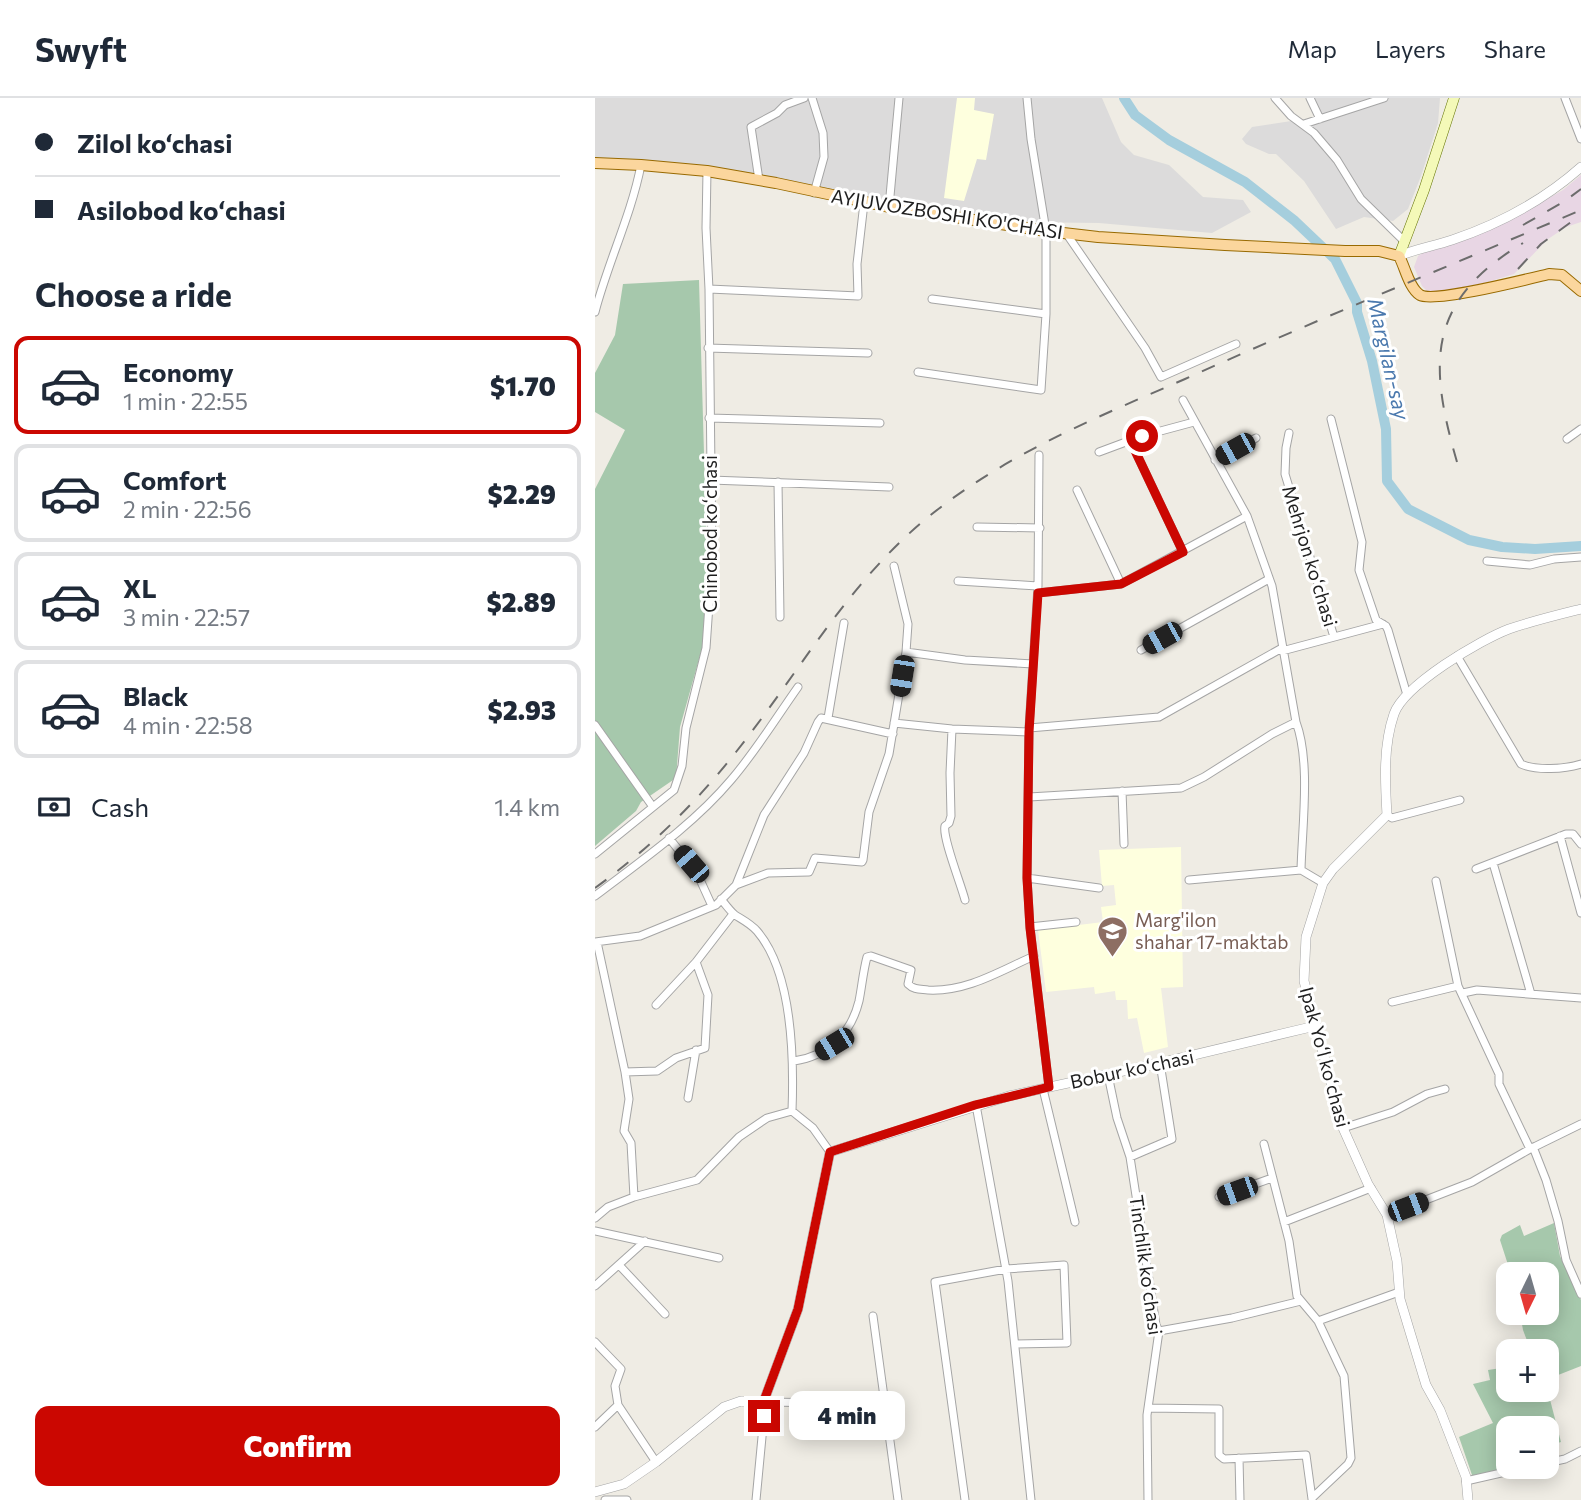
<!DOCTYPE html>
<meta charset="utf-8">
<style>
body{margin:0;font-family:Commissioner,sans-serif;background:#f6f6f7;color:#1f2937;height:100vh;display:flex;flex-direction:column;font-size:26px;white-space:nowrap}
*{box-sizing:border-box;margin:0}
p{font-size:23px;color:#747a83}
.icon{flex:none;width:38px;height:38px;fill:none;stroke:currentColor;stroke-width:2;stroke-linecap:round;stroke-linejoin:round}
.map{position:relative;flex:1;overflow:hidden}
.side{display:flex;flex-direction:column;background:#fff;width:595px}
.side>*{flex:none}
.guide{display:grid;align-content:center;height:154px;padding:0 35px;background:#fff}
.needle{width:46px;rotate:185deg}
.fabs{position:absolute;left:901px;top:1164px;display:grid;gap:14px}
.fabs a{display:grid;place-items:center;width:63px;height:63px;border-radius:14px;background:#fff;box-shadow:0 4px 18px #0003;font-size:35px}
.end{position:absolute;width:32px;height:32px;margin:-16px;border:9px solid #cb0701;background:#fff;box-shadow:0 0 0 4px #fff}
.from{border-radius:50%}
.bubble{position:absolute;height:49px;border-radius:14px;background:#fff;box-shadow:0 4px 18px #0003;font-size:23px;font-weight:800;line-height:49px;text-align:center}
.car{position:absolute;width:21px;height:42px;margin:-21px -10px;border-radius:9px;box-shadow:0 0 5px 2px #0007;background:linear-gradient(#222 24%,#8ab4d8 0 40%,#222 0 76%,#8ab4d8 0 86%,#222 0)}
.guide b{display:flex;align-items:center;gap:24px;height:66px;font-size:26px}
.guide b+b{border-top:2px solid #e0e1e3}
.guide i{width:18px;height:18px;background:#1f2937}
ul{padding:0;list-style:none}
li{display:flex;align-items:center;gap:21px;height:98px;margin:0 14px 10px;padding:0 21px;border:4px solid #e0e1e3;border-radius:14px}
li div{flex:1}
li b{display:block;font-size:26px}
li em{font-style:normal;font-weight:800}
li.on{border-color:#cb0701}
li>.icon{width:63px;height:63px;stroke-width:1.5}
h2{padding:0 35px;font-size:32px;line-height:84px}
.pay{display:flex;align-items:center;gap:18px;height:77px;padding:0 35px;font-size:26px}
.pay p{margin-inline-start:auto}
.action{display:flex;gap:14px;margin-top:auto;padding:14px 35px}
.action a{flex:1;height:80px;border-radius:14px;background:#cb0701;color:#fff;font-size:28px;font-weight:800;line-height:80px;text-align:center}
header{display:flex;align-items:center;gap:42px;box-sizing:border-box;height:98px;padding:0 35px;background:#fff;border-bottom:2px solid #e0e1e3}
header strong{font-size:33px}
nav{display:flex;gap:38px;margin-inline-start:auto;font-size:24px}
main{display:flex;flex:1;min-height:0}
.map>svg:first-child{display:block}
</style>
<header>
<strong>Swyft</strong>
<nav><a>Map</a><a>Layers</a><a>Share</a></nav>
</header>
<main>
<section class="side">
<div class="guide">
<b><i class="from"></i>Zilol ko‘chasi</b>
<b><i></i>Asilobod koʻchasi</b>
</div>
<h2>Choose a ride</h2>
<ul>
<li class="on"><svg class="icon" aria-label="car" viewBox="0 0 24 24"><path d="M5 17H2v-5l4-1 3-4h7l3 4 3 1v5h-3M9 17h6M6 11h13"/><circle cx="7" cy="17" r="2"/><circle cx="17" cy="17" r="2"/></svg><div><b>Economy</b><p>1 min · 22:55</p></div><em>$1.70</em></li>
<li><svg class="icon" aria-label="car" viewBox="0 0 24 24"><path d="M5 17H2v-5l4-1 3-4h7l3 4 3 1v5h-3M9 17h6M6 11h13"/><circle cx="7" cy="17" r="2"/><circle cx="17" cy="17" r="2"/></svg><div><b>Comfort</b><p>2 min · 22:56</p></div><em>$2.29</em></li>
<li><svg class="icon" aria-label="car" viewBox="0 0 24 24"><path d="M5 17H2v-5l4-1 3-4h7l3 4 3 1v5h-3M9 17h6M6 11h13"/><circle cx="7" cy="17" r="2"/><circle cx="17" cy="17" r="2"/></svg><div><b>XL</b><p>3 min · 22:57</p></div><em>$2.89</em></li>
<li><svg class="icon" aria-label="car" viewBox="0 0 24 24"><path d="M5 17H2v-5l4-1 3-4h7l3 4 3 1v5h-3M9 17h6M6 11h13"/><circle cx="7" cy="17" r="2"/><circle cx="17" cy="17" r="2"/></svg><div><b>Black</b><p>4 min · 22:58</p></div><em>$2.93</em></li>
</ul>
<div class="pay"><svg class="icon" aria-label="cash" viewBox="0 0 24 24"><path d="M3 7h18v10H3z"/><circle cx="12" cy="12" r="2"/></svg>Cash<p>1.4 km</p></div>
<div class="action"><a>Confirm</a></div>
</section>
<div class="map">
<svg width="986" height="1402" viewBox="0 0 986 1402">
<rect width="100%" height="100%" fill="#efece4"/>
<path fill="#dcdbdb" d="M0,0H507L526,44L539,57L574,67L608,99L648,102L656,114L617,135L504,125L420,124L368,119L162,79L0,63Z
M716,0H845L843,25L826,78L813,111L798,123L769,119L741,131L709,83L681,56H674L651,46L647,41L657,29L723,19Z"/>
<path fill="#e8d6e4" d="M986,77V124L971,129L953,141L919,176L889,185L854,192L833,194L827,188L819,169L823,158L833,152L919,120L968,92Z"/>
<path fill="#feffde" d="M362,0H380L379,12L399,16L391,62L382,61L369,103L349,100Z
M586,749L588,889L566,890L573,949L549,955L542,920L533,921L532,902H521L520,893L500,896L499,889L451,894L443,832L508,824L506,809L521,807L519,787L507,788L504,752Z"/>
<path fill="#a6c8ac" d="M104,182L113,494L108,547L85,629L81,680L46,704L41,713L0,748V391L30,332L0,314V275L20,237L28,186Z
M959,1125L965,1158L986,1202V1268L953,1281L952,1286V1253H936L928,1232L925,1215L952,1214V1176H916L905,1142L907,1137L925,1127L929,1138Z
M913,1269L914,1292L952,1290L966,1344L952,1348V1330H914V1368L930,1369L881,1380L877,1377L864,1339L898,1325L878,1286L895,1282L893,1272Z"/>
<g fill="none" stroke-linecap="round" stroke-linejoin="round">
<path stroke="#a5cedd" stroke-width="10" d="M529,0L540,17L574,42L650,84L700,123L740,161L762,205V214L777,263L791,331L792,383L813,411L874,442L907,449L940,451L986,448"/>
<defs>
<path id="minor" d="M217,0L228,35L229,59L219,95
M680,0L696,18L719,35L742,62L766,101L809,143
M715,0L725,21
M970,0L986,41
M709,26L789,0
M164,82L156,29L182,15L190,7L209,0
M294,109L304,0
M471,135L550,250L566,279L641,246
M114,191L263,198L262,166L269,105
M337,201L451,216
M0,214C13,164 36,118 46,67
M113,250L273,255
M323,274L446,292L451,216V133L436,41L432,0
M114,320L285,325
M736,321L767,444L764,472L781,522L791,528L793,532L812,597
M694,335L691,350L690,376L739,539
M972,341L986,331
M535,342L588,454
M504,354L547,338L599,324
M444,357L443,488L434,630L432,780L435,829L454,989
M620,362L661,340
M116,382L294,389
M183,384L185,519
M482,392L526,486
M382,429L445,430
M892,463L935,467L959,461L986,459
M363,483L443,488
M443,495L526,486L652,418
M546,552L674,481
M687,553L788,526
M311,554L370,562L438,566
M862,558L926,666C941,673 970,671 986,666
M233,620L249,525
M701,624C716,664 707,729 706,772L728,785
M299,625L357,631L434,634
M0,627L58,709
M434,630L564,619L687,550
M357,631L355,675L356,718L354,725L350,728C347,739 366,786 370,802
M527,693L529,746
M434,699L586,690L609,679L677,636L701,624L677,488L652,418L588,302
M792,717L797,720L865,702
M965,738L986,815
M74,740L102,775L117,808
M0,756L79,692L87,668L91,630L111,550L117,464L114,191L111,130L112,73
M898,765L936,896
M881,771L971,736H978L986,746
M432,780L504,790
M594,782L706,772
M841,783L863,888L904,976V986L935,1051
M141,787L169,717L209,655L223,624L226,620L298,636
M0,798C47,762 98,727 136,682C161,653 181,620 203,589
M126,801C130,806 135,813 140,817C148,822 156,826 162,833C198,875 199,960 197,1013L218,1030L235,1054
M435,829L481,824
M0,844L45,838L121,807L141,787L173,775L214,774L220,760L267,764L268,762L274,714L294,656L311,554L313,526L299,468
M2,844L30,974L34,1001L29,1033L36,1045L39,1099
M868,895L882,892L986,900
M797,904L863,888
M61,907L101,864L138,816
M199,963C233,958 256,936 264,903C267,888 268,874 272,859L276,858L316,872L313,886C319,892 325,891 333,892C372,894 405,873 439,858
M30,974L62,973L81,960L110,950L113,897L101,864
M513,977L522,1020L535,1059L561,1227L564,1233L552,1317L553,1402
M448,991L480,1124
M93,1000L101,952
M381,1007L413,1183L436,1402
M748,1030L798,1014L832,996L850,991
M669,1046L694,1143L702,1198L723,1223L749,1278L756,1360L753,1366L717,1400
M938,1049L951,1082L963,1123L971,1162L986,1196
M535,1059L577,1041L565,965
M624,1099L677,1080
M792,1117L877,1084L935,1051L986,1026
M0,1120L13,1109L39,1099L102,1082L144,1039L172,1020L197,1013
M689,1124L776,1090
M0,1133L124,1160
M24,1167L70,1216
M0,1188L50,1143
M278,1218L303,1402
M723,1223L804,1194
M564,1233L637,1220L706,1203
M0,1244L26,1271L20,1288L23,1307L61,1364
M168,1304L242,1305
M553,1310L624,1311V1357L629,1361L711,1357L717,1401
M0,1329L23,1307
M644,1360L645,1402
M952,1365L970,1361L986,1353
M871,1383L937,1368
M10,1402H32
M161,1402L169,1318L167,1308
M370,1402L340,1184L411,1171L469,1167L472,1245L421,1246"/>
<path id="tertiary" d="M804,158C821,151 839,148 857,142C904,126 949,102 986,69
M0,1394L29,1386L61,1364L129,1309L146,1303L167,1308L203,1211L235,1054L414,998L565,965L720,928
M873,1402L871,1379L845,1312L831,1287L805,1201L802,1163L792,1117L773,1086L748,1030L709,883L711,839L728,785L738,771L792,717C790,683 788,648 799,616C809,587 885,542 914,531C937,523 962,517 986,511"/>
<path id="secondary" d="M804,158L829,92L859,0"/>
<path id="primary" d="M0,65L46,67L112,73L181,85L294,109L451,133L503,139L630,147L750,153H784L804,158C810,169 814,190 825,197C839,205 933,181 954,176L967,177L986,193"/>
</defs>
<use href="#minor" stroke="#a5a5a5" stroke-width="9"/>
<use href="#tertiary" stroke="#a5a5a5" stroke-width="10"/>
<use href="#secondary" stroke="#657505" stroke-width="11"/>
<use href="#primary" stroke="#986a01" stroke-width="12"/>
<use href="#minor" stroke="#fff" stroke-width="7"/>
<use href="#tertiary" stroke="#fff" stroke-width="9"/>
<use href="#secondary" stroke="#f4f9b8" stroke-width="10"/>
<use href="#primary" stroke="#fbd69d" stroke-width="10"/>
<path stroke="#6c6c6c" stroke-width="2" stroke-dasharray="14 14" stroke-linecap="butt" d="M928,127L970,103L986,91
M923,171L946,146L976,124
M862,364C833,264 832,203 928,145
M0,790C54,751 100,706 141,654C203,576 250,490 326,425C404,359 498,321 590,281C721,222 854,168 986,112"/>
</g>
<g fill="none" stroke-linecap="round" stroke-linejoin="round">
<path stroke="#cb0701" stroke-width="9" d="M169,1318L167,1308L203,1211L235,1054L380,1007L454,989L435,830L432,780L434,634L443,495L526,486L588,454L535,342L547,338"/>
</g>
<defs>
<symbol id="school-pin" viewBox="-11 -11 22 30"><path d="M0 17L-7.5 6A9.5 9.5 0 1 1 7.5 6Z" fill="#8d6e63" stroke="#fff"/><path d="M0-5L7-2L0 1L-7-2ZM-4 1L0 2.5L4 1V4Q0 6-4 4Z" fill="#fff"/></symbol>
</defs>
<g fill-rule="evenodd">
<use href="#school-pin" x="500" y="816" width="35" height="47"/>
</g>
<g text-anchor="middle" stroke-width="6" stroke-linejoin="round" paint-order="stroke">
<g font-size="19" fill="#1e1e1e" stroke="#fff">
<text transform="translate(352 116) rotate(9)" y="7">AYJUVOZBOSHI KO'CHASI</text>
<text transform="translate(115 436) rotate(-90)" y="7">Chinobod koʻchasi</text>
<text transform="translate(715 458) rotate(73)" y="7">Mehrjon koʻchasi</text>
<text transform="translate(730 959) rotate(75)" y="7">Ipak Yoʻl koʻchasi</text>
<text transform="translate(537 971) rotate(-12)" y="7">Bobur koʻchasi</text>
<text transform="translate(551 1167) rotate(82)" y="7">Tinchlik koʻchasi</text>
</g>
<g font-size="19" fill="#785e54" stroke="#fff" text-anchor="start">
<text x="540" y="829">Marg'ilon<tspan x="540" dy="22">shahar 17-maktab</tspan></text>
</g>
<g font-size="21" font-style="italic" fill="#4b79ae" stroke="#fff">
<text transform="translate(793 261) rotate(77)" y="7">Margilan-say</text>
</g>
</g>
</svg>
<div class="fabs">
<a><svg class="needle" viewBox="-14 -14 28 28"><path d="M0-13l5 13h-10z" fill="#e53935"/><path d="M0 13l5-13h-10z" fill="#747a83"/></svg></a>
<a>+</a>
<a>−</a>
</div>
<i class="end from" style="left:547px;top:338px"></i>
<i class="end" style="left:169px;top:1318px"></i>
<div class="bubble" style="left:194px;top:1293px;width:116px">4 min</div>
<i class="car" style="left:640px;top:351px;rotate:241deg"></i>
<i class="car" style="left:567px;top:540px;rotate:241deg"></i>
<i class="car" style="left:307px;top:578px;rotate:189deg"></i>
<i class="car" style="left:96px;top:766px;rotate:319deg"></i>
<i class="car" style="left:239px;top:946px;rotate:239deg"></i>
<i class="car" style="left:642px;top:1093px;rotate:250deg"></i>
<i class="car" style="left:813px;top:1109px;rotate:69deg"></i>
</div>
</main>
